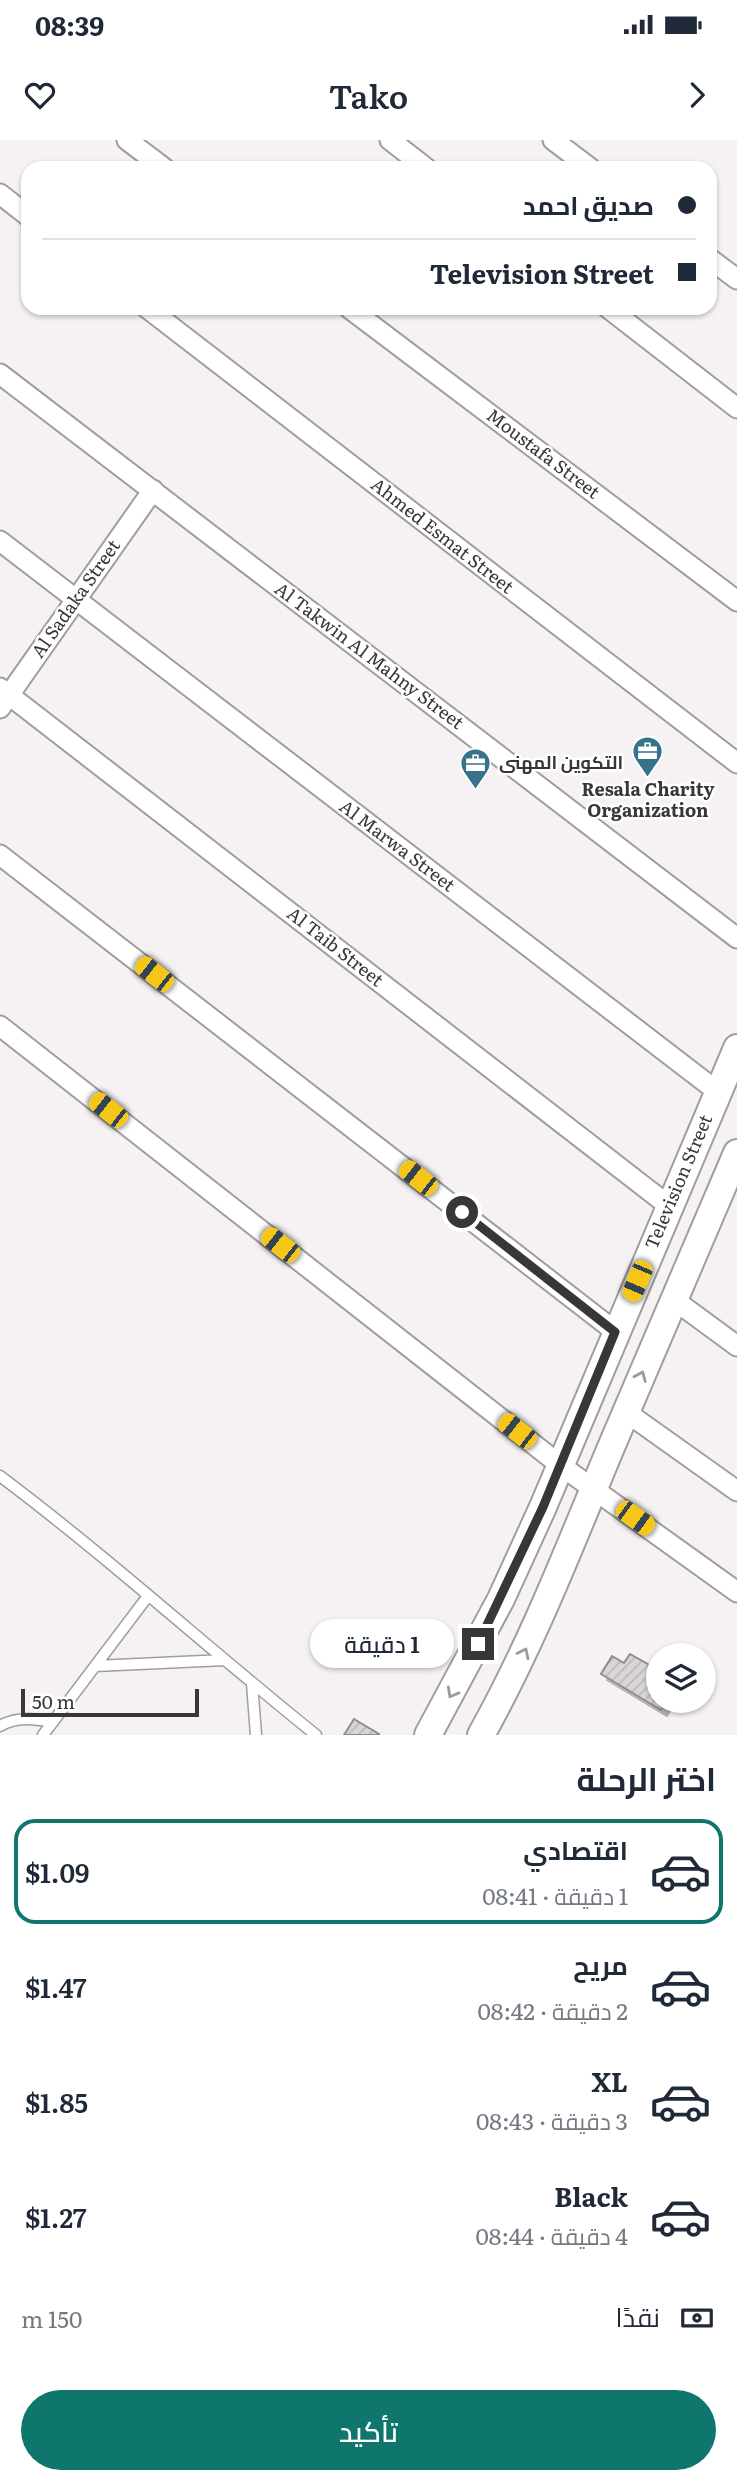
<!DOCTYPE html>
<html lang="ar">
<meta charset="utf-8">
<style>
body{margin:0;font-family:Literata,Cairo,serif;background:#f2f2f3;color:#1f2937;direction:rtl;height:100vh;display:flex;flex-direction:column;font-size:26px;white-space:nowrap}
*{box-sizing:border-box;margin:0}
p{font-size:23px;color:#747a83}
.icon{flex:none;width:38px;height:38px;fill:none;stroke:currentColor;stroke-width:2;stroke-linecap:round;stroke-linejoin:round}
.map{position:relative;height:1595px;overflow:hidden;direction:ltr}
.details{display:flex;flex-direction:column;background:#fff;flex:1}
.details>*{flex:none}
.guide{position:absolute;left:21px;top:21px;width:696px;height:154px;border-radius:21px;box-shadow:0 2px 5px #0004;direction:rtl;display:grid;align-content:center;height:154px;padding:0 21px;background:#fff}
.buttons{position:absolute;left:646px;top:1503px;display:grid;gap:14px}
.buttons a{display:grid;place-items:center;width:70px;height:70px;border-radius:50%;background:#fff;box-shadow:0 2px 5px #0004;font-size:35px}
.scale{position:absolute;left:21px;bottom:18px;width:178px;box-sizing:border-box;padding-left:7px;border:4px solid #383636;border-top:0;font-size:19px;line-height:24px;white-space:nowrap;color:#383636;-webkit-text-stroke:5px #fff;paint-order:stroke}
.end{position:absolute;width:32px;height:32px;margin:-16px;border:9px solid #383636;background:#fff;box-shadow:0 0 0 4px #fff}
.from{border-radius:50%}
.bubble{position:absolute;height:49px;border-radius:24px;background:#fff;box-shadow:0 2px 5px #0004;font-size:23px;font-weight:600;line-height:49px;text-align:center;direction:rtl}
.car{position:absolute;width:21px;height:42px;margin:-21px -10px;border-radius:9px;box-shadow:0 0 5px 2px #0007;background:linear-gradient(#f5c518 24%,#345 0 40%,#f5c518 0 76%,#345 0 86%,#f5c518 0)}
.guide b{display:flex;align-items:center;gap:24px;height:66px;font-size:26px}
.guide b+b{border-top:2px solid #e0e1e3}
.guide i{width:18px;height:18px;background:#1f2937}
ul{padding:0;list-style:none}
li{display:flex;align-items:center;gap:21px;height:105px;margin:0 14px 10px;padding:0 7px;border:4px solid transparent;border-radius:21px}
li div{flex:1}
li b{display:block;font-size:26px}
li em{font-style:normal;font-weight:600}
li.current{border-color:#0f766e}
li>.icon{width:63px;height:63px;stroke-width:1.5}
h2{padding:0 21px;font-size:32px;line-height:84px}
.pay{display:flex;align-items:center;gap:18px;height:77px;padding:0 21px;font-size:26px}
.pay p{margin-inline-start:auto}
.primary-button{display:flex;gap:14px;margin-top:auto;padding:14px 21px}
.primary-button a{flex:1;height:80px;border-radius:42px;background:#0f766e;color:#fff;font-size:28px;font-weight:600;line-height:80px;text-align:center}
.status{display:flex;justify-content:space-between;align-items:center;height:49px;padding:0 35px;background:#fff;direction:ltr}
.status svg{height:19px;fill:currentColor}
header{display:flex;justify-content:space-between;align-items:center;height:91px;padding:0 21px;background:#fff;font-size:32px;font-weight:600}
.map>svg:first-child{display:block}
</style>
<div class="status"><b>08:39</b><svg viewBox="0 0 49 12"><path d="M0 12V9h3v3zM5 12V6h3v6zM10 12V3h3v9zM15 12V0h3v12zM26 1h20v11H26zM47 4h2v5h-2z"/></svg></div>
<header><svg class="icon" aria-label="forward" viewBox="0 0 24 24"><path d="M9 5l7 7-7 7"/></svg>Tako<svg class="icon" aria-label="heart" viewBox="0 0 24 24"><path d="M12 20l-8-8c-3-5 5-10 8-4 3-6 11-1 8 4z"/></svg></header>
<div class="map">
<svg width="737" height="1595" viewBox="0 0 737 1595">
<defs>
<pattern id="building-hatch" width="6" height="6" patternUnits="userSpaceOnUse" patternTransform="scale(1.75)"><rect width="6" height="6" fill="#dad6d7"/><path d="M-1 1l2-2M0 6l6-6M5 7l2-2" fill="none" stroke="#bcb8b9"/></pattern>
<filter id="shadow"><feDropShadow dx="6" dy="6" stdDeviation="0" flood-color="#0004"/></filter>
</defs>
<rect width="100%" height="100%" fill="#f6f2f3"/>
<path fill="url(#building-hatch)" stroke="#908c8c" stroke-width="2" filter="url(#shadow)" d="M630,1514L653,1527L654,1524L658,1526V1561H666L661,1570L601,1534L612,1516L624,1523Z
M354,1579L379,1594V1595H344Z"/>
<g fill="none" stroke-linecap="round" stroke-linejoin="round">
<defs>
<path id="lane" d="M0,1336C109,1418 210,1510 316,1595
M95,1526L225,1520
M252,1543L256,1595
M0,1586C17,1576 35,1579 53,1582
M43,1595L148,1456"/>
<path id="street" d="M127,0L164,28
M390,0L426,28
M553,0L590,28
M0,54L28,76
M710,119L737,139
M147,168L737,623
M349,168L737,461
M608,168L737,268
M0,234L737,798
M0,401L718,952
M0,548L669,1066
M0,568L153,350
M0,715L616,1192
M0,886L560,1325L737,1452
M673,1159L737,1206
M626,1272L737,1351"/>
<path id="secondary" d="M428,1595L501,1459L543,1367L737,908
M481,1595C534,1500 570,1405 612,1305C653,1207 695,1110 737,1013"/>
</defs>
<use href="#lane" stroke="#a19d9d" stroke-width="13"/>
<use href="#street" stroke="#a19d9d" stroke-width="23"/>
<use href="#secondary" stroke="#a19d9d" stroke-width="30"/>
<use href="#lane" stroke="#fff" stroke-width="10"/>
<use href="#street" stroke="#fff" stroke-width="19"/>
<use href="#secondary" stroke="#fff" stroke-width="26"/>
</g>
<defs><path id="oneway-chevron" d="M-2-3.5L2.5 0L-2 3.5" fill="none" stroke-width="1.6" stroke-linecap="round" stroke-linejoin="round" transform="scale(1.75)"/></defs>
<g stroke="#9c9a9a">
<use href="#oneway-chevron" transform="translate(641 1236) rotate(-67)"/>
<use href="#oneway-chevron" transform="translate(524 1513) rotate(-64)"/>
<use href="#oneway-chevron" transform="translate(452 1553) rotate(119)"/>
</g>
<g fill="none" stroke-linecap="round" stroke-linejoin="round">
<path stroke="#383636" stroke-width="9" d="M462,1072L615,1192L543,1367L478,1504"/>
</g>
<defs>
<symbol id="office-pin" viewBox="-11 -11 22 30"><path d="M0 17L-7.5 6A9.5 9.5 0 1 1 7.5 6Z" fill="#367289" stroke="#fff"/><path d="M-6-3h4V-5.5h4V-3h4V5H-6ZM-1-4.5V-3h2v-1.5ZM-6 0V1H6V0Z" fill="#fff"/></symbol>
</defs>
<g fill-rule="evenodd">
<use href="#office-pin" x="630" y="594" width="35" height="47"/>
<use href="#office-pin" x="458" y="606" width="35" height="47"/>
</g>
<g text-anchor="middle" stroke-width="5" stroke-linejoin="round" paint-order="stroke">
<g font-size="18" fill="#383636" stroke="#fff">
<text transform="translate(543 314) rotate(37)" y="6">Moustafa Street</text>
<text transform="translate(442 396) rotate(38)" y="6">Ahmed Esmat Street</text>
<text transform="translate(76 459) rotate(-55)" y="6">Al Sadaka Street</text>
<text transform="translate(369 516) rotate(37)" y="6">Al Takwin Al Mahny Street</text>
<text transform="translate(397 706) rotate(37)" y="6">Al Marwa Street</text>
<text transform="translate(335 807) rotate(38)" y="6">Al Taib Street</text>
<text transform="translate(679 1042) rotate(-67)" y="6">Television Street</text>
</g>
<g font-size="18" font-weight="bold" fill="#383636" stroke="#fff" text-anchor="start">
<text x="499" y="629">التكوين المهنى</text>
<text x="648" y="656" text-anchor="middle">Resala Charity<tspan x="648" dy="21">Organization</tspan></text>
</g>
</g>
</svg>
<div class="buttons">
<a><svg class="icon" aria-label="layers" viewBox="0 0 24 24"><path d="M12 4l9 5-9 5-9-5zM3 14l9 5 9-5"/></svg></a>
</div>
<div class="scale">50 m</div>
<i class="end from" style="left:462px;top:1072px"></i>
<i class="end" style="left:478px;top:1504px"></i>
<div class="bubble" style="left:310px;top:1479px;width:144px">1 دقيقة</div>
<i class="car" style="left:154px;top:834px;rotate:308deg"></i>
<i class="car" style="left:108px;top:970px;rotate:308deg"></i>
<i class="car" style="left:418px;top:1038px;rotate:308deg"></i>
<i class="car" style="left:280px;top:1105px;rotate:308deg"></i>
<i class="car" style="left:637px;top:1141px;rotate:203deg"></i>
<i class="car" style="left:517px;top:1291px;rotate:308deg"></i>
<i class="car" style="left:635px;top:1378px;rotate:126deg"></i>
<div class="guide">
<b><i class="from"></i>صديق احمد</b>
<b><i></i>Television Street</b>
</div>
</div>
<section class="details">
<h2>اختر الرحلة</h2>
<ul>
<li class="current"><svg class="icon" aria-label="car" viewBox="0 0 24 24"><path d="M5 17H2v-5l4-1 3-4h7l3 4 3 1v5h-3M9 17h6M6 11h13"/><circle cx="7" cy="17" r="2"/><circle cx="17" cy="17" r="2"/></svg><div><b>اقتصادي</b><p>1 دقيقة · 08:41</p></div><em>$1.09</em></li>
<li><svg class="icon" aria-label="car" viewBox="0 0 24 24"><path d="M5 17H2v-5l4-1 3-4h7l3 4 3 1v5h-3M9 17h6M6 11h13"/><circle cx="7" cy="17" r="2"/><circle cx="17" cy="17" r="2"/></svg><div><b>مريح</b><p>2 دقيقة · 08:42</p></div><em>$1.47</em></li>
<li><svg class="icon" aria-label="car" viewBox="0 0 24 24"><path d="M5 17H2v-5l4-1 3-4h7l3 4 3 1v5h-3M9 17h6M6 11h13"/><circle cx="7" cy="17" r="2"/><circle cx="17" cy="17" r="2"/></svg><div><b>XL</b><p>3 دقيقة · 08:43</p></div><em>$1.85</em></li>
<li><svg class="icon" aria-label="car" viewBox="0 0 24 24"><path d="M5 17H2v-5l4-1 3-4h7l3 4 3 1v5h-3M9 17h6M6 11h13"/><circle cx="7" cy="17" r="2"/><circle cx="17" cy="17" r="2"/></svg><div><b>Black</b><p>4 دقيقة · 08:44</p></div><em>$1.27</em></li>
</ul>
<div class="pay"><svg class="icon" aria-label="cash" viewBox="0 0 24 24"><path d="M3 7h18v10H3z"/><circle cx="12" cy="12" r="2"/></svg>نقدًا<p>150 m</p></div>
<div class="primary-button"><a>تأكيد</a></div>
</section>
